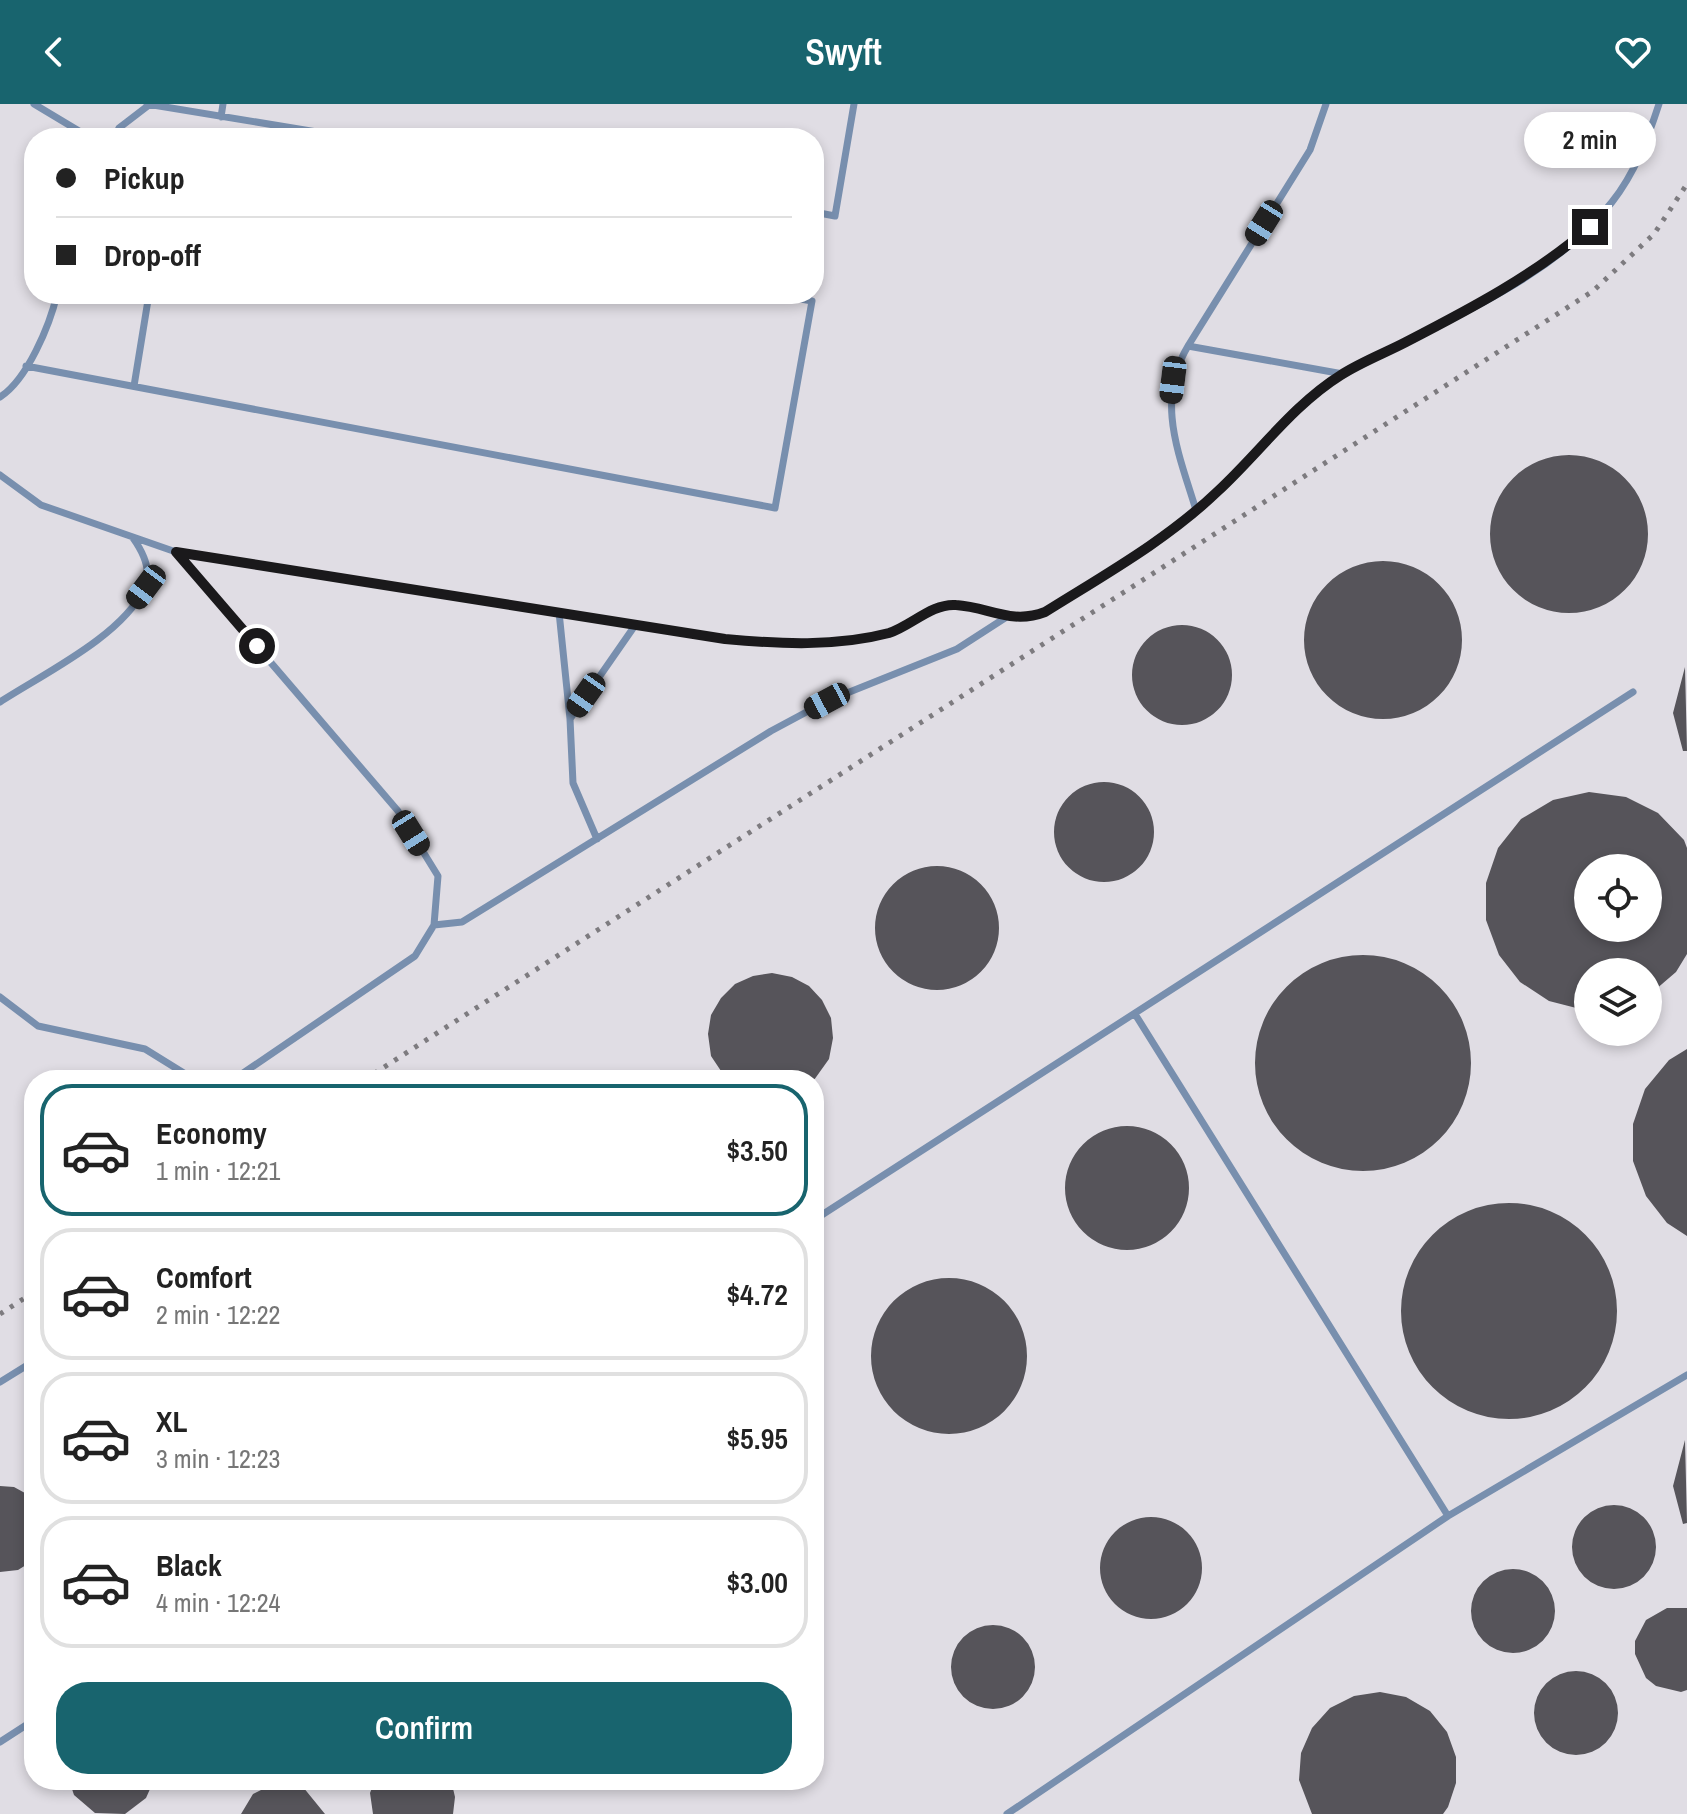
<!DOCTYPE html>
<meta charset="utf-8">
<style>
body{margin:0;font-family:"Archivo Narrow",sans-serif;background:#f6f6f6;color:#222;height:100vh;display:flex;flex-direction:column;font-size:30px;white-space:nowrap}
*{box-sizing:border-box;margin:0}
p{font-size:26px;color:#767676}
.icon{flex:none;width:44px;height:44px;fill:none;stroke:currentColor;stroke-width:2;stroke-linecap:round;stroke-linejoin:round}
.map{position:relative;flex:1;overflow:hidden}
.sheet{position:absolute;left:24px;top:966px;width:800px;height:720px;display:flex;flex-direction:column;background:#fff;border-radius:32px;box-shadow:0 4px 12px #0003}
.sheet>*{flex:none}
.guide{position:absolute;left:24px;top:24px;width:800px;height:176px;border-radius:32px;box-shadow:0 4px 12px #0003;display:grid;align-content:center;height:176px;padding:0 32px;background:#fff}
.controls{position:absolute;left:1574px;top:750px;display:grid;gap:16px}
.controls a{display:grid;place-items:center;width:88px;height:88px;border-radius:50%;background:#fff;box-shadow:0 4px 12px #0003;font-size:40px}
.end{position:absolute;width:36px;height:36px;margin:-18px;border:10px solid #1a191b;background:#fff;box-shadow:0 0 0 4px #fff}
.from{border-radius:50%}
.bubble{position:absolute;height:56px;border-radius:28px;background:#fff;box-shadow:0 4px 12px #0003;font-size:26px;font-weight:600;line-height:56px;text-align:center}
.car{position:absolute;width:24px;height:48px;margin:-24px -12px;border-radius:10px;box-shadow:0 0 6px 2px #0007;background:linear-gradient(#222 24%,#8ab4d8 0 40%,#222 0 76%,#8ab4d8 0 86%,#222 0)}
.guide b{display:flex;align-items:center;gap:28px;height:76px;font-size:30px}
.guide b+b{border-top:2px solid #e0e0e0}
.guide i{width:20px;height:20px;background:#222}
ul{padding:14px 0 0;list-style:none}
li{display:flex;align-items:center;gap:24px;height:132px;margin:0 16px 12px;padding:0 16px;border:4px solid #e0e0e0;border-radius:32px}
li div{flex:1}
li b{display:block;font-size:30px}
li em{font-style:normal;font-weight:600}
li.active{border-color:#18646e}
li>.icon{width:72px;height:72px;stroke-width:1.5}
.cta{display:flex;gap:16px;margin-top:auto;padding:16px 32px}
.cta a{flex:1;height:92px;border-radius:32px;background:#18646e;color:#fff;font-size:32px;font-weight:600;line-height:92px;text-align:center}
header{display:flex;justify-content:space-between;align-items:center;height:104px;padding:0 32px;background:#18646e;color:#fff;font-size:36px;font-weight:600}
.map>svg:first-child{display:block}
</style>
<header><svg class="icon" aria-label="back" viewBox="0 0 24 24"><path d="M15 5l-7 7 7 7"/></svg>Swyft<svg class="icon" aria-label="heart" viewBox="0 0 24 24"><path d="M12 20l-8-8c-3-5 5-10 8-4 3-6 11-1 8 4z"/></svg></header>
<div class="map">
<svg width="1687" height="1710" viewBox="0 0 1687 1710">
<rect width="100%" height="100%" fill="#e0dde4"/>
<path fill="#56545a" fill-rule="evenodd" d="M1490 430a79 79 0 1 1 158 0a79 79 0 1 1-158 0Z
M1304 536a79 79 0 1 1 158 0a79 79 0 1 1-158 0Z
M1132 571a50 50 0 1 1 100 0a50 50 0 1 1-100 0Z
M1685,563L1687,647H1683L1673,609Z
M1054 728a50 50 0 1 1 100 0a50 50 0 1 1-100 0Z
M1589,688L1626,693L1658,709L1684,736L1687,744V850L1676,868L1648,892V868H1588V907L1549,897L1520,878L1499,851L1486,816V779L1498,744L1521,715L1553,696ZM1588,764H1648V824H1588Z
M875 824a62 62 0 1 1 124 0a62 62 0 1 1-124 0Z
M1255 959a108 108 0 1 1 216 0a108 108 0 1 1-216 0Z
M772,869L792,873L809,882L822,896L831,914L833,934L829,955L814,976H727L711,952L708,930L711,911L721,894L735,880L753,872Z
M1687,945V1132L1667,1119L1646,1092L1633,1057V1020L1645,985L1669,956Z
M1065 1084a62 62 0 1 1 124 0a62 62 0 1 1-124 0Z
M1401 1207a108 108 0 1 1 216 0a108 108 0 1 1-216 0Z
M871 1252a78 78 0 1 1 156 0a78 78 0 1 1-156 0Z
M1685,1336L1687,1419L1683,1420L1673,1382Z
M0,1382L14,1383L34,1394V1456L18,1466L0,1468Z
M1572 1443a42 42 0 1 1 84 0a42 42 0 1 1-84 0Z
M1100 1464a51 51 0 1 1 102 0a51 51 0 1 1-102 0Z
M1471 1507a42 42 0 1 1 84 0a42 42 0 1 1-84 0Z
M1667,1504H1687V1586L1681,1588L1656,1582L1646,1574L1635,1550V1537L1646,1516Z
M951 1563a42 42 0 1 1 84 0a42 42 0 1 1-84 0Z
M1534 1609a42 42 0 1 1 84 0a42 42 0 1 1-84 0Z
M1380,1588L1406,1593L1430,1607L1447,1628L1456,1653V1679L1448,1703L1443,1710H1312L1299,1676L1301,1649L1312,1624L1330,1604L1354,1592Z
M69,1676H154L146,1694L125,1710L95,1709L74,1691Z
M375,1676H451L455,1693L453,1710H373L370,1689Z
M277,1678L303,1683L325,1710H241L253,1690Z"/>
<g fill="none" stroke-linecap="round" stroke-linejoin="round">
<path stroke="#788fae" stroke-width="7" d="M34,0L79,27L84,34
M147,0L353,34
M221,13L223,0
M114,34L119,24L149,1
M814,108L835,112L854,0
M1188,242L1343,270
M26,262L775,404L812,197L773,190
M134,282L149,190
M0,293C27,276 50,221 57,190
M0,371L41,401L176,448L398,707L438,772L434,821L415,852L233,976
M1196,406C1179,350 1155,297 1188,242L1310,46L1326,0
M176,448L725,535C780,540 839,544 892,528C911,522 928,503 948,501C983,498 1005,522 1045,508C1103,472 1162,436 1214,391C1254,357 1285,312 1327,281C1352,262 1381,251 1408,237C1479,201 1562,163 1612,98C1635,69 1648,34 1659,0
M559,508L570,615L636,520
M0,598C43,570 122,532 144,485C153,467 143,448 133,434
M570,615L573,679L597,735
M434,821L462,818L771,627L827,597L957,545L1005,514
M0,893L38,922L145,945L195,976
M1135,910L1448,1412
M814,1116L1633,588
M0,1278L34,1257
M0,1638L34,1616
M1007,1710L1448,1412L1687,1271"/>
<path stroke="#7d7b7f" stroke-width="5" stroke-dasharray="4 8" stroke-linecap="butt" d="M364,976L1593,187L1654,130L1687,80
M0,1210L34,1188"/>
</g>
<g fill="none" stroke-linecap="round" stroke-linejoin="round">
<path stroke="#1a191b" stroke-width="10" d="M257,542L176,448L725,535C779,540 836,543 889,529C911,522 932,499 956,501C989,503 1011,521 1045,508C1104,471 1167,436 1218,387C1259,349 1293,301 1341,271C1361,258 1385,249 1406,238C1470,205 1535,171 1590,123"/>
</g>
</svg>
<div class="controls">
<a><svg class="icon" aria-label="locate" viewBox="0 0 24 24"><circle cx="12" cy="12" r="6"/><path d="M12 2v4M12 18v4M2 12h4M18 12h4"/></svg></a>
<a><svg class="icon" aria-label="layers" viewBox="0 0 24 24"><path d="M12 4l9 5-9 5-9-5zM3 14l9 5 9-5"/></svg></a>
</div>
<i class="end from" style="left:257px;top:542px"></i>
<i class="end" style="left:1590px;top:123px"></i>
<div class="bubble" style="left:1524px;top:8px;width:132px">2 min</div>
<i class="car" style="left:1264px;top:119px;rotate:212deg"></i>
<i class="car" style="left:1173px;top:276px;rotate:187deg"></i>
<i class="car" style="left:146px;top:483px;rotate:217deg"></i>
<i class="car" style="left:586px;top:591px;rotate:215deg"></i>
<i class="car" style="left:827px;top:597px;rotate:242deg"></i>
<i class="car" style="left:411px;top:729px;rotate:148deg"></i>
<div class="guide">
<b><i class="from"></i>Pickup</b>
<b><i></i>Drop-off</b>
</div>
<section class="sheet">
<ul>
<li class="active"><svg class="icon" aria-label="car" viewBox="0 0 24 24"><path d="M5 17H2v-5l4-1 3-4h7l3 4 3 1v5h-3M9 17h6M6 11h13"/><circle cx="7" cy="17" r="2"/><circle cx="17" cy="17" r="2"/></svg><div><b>Economy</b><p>1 min · 12:21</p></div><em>$3.50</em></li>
<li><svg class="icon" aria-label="car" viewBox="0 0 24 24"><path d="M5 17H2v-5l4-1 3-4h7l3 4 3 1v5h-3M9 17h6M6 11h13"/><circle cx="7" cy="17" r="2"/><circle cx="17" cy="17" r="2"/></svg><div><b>Comfort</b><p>2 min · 12:22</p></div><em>$4.72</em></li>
<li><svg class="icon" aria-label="car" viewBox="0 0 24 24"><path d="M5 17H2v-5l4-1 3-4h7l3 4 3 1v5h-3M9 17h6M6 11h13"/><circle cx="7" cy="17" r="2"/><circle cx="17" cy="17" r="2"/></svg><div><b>XL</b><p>3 min · 12:23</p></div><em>$5.95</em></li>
<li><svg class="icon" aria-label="car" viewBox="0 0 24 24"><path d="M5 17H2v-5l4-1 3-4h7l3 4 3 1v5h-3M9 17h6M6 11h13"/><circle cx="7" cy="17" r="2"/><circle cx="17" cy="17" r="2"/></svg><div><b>Black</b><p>4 min · 12:24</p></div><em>$3.00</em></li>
</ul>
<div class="cta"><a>Confirm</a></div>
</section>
</div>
